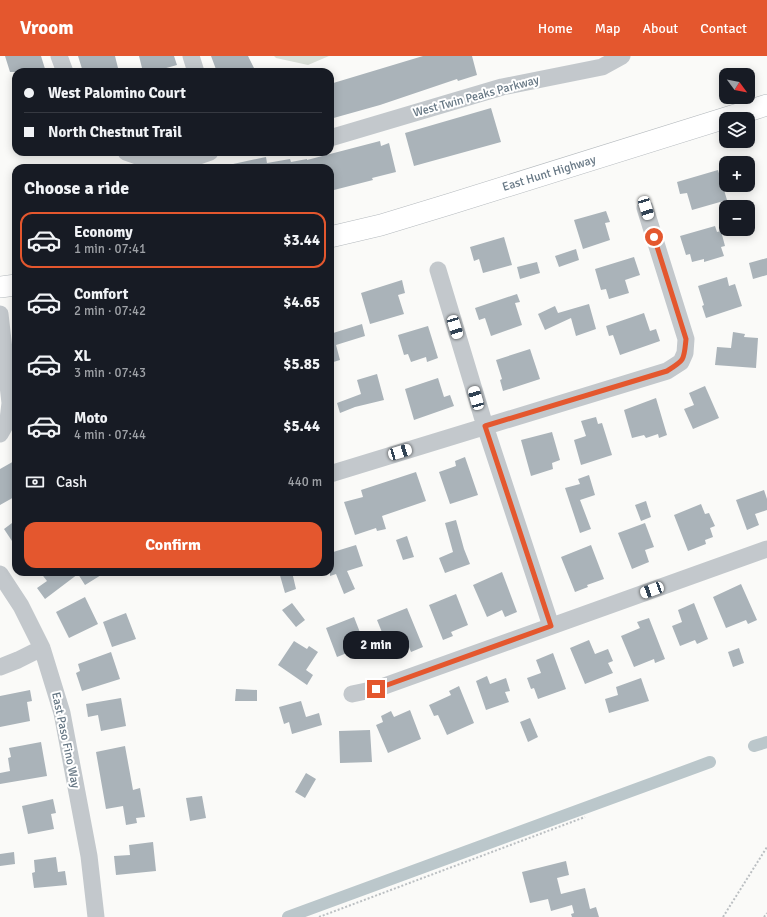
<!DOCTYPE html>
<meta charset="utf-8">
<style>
body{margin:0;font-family:Signika,sans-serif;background:#242831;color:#f1f3f6;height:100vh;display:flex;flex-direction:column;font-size:15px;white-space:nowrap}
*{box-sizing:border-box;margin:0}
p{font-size:13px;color:#9ea1a6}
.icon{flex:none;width:22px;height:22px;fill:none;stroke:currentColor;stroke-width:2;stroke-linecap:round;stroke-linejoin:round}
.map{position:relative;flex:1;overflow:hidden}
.panel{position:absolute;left:12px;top:108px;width:322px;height:412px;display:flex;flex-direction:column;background:#171b24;border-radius:12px;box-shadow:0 2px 10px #0003}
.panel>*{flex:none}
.top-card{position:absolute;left:12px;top:12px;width:322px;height:88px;border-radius:12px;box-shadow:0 2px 10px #0003;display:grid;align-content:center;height:88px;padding:0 12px;background:#171b24}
.needle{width:26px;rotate:122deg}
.tools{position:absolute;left:719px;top:12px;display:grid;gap:8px}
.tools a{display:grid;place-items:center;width:36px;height:36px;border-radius:8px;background:#171b24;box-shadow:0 2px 10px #0003;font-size:20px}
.end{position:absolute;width:18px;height:18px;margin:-9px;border:5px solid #e4572e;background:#fff;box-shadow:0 0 0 2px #fff}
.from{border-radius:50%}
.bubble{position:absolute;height:28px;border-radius:12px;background:#171b24;box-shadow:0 2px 10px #0003;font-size:13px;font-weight:800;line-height:28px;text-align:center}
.car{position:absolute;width:12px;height:24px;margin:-12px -6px;border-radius:5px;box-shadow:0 0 3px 1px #0007;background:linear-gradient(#fff 24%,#345 0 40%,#fff 0 76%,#345 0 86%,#fff 0)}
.top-card b{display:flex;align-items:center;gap:14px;height:38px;font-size:15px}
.top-card b+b{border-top:1px solid #363941}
.top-card i{width:10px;height:10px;background:#f1f3f6}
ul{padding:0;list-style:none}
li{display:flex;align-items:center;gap:12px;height:56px;margin:0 8px 6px;padding:0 4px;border:2px solid transparent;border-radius:12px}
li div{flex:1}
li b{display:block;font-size:15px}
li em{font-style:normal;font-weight:800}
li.current{border-color:#e4572e}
li>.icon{width:36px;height:36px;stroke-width:1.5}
h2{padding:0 12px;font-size:18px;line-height:48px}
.pay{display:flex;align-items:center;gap:10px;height:44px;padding:0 12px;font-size:15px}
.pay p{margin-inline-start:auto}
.primary-button{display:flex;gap:8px;margin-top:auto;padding:8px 12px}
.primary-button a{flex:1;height:46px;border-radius:12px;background:#e4572e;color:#fff;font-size:16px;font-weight:800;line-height:46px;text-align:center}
header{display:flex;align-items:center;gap:24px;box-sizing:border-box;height:56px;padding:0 20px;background:#e4572e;color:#fff}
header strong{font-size:19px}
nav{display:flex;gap:22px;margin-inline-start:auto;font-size:14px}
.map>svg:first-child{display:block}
</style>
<header>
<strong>Vroom</strong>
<nav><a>Home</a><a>Map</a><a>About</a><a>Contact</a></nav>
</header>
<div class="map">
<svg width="767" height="861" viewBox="0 0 767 861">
<rect width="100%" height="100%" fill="#fafaf8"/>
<path fill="#dadfd7" d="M274,0H329L308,9L276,2Z"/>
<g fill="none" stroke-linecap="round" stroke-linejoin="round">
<path stroke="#bbc7cb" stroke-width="12" d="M754,690L767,686
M288,861L710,706"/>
</g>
<path fill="#aab3b9" d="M5,0H41L46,16H10Z
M78,0H115L119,16H83Z
M139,0H174L177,9L152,16H143Z
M211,0H248L254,12L247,16H217Z
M423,0H472L477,19L458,25L457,23L380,49L330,63V28Z
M491,52L501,86L414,110L405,77Z
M380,85L381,90L389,87L396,116L372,122L373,124L330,135V112H233V108L266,101L267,107L290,103L291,106L307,103V104Z
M718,114L727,144L692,154L687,137L680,138L677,126Z
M606,155L610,166L605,167L610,184L583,193L574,164Z
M715,170L717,176L721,175L725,190L721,191L724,200L704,206V203L692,206L690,198L686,199L680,180Z
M504,181L512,209L483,217L479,203L474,205L470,191Z
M576,193L579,204L559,211L555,200Z
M634,201L640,219L625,224L629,237L609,243L606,233L601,234L595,213Z
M767,202V219L753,223L749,207Z
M537,206L540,217L520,223L517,211Z
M727,221L729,230L735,228L742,250L706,262L702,250L704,249L698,230Z
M402,224L405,237L398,239L404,258L370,268L361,237Z
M517,238L520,246L515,247L522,269L491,280L485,262L479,264L475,252Z
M589,248L596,273L576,280L571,262L545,274L538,258L555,250L558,257Z
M644,257L650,275L656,273L660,285L620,299L613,279L609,280L606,270Z
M362,268L365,280L336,289L340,304L330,307V278Z
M428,270L438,302L427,306L426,301L411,306L408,298L404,299L398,279Z
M733,276L745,278L744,281L758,282L756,312L715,309L717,291L731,292Z
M530,293L540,323L503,335L500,324L502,323L496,304Z
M377,318L384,344L355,351L340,357L337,347L361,338L357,324Z
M438,322L444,341L450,339L454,350L414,364L405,333Z
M705,330L719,362L693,373L684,353L694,349L689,337Z
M656,342L667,379L659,382L658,378L646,382L644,379L632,382L624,354Z
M596,361L598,368L602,367L612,399L581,409L574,384L586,380L581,365Z
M552,376L560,404L552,407L553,413L531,420L521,384Z
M465,401L478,439L450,448L439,416L456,410L455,405Z
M16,404V440L0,449V413Z
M416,416L426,445L382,460L386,473L377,475L376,472L355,479L344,446L363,441L361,434Z
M589,419L595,439L580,444L591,473L580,477L565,432L580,428L578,423Z
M764,434L767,443V454L755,458L759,469L747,474L736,444Z
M646,445L651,461L641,465L635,449Z
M701,448L705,458L709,457L715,470L710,472L713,481L705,484L706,488L688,495L674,459Z
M16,464V491L4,473Z
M456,464L464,493L470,508L445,517L439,502L453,496L445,467Z
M645,467L654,491L645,494L649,506L632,513L618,477Z
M407,480L414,501L403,504L396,484Z
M356,489L363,510L347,515L355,533L344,538L336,518L330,520V506L333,505L330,497Z
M591,489L604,523L587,529L588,531L575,536L561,501Z
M40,516H106L85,529L78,518L45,543L37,532L47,525Z
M279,516H292L296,533L285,537Z
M502,516L517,556L505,561L502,554L487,561L473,529Z
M741,528L757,564L748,568L746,564L726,572L713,541Z
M456,538L468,569L451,576L453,580L443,584L429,549Z
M85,541L98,568L69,582L56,556Z
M292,547L305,564L296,571L282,554Z
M694,547L708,583L697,588L695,584L680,590L672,570L682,566L678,554Z
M407,552L423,591L411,596L408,589L390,596L377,564Z
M126,557L136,583L112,591L103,566Z
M354,561L361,579L365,578L369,588L337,601L326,572Z
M649,562L665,603L655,607L654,603L634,611L621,580L640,572L637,566Z
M589,584L595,598L608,593L613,605L608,607L613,617L585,628L570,592Z
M294,585L307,593L309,590L318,596L306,614L313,619L307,629L278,609Z
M739,592L744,607L733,611L728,596Z
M111,596L120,623L82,635L76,617L80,615L78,608Z
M553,597L566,633L538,643L534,632L531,633L527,622L541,617L536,604Z
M487,620L490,628L506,622L510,635L505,636L509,646L486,654L476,625Z
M641,622L649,645L609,657L605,643L618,639L616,631Z
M459,630L474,667L447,679L438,659L434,660L429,649L451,639L449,635Z
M236,633L257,634V645H235Z
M30,634L32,645L27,646L30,665L0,671V640Z
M121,642L126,670L101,675L98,659L88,661L86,648Z
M301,645L306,661L319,657L322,669L292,678L289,666L284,668L279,651Z
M410,654L421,683L388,697L376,669L383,666L381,660L391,655L394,661Z
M530,662L538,681L528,686L520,666Z
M370,674L372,706L340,707L339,675Z
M41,686L47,720L0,728V717L10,715L8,702L11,701L9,692Z
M125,690L133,734L140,732L145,761L136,762L137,767L126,769L123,750L106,753L96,696Z
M306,717L316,723L305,742L295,736Z
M202,740L206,762L190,765L186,742Z
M53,743L56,757L51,758L54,773L28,778L22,750Z
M153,786L156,815L116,819L114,800L130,799L129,789Z
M14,796L15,808L0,810V798Z
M56,801L58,816L65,815L67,829L34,832L32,817L35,816L34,804Z
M566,805L569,819L557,822L561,838L585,832L590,853L596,851L599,861H572L571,858L574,857L572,849L551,855L548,843L530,847L522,816Z"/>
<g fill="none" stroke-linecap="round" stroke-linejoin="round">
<defs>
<path id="major" d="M330,181L381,169L450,148L767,49
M0,231L16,229"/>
</defs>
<use href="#major" stroke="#b5babe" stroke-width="22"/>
<path stroke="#bbbfc2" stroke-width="2" stroke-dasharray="2 2" stroke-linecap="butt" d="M319,861L585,761
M723,861L767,791
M764,861L767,857"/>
<path stroke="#c3c8cc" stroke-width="17" d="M59,0L65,16
M191,0L196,16
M330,82L502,31L602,11L622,0
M126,96C159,109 177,109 210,96
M438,214L485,370L551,570
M0,258L10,347L8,364L0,378
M330,418L667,315L681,306L685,297L686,283L645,152
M0,518L21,550L42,592L62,657L89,800L96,861
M0,611L18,604L42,592
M352,638L376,633L767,493"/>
<use href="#major" stroke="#fff" stroke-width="21"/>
</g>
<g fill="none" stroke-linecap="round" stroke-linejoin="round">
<path stroke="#e4572e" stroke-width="5" d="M376,633L551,570L485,370L667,315C685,304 684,304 686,283L654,181"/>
</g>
<g text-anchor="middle" stroke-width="4" stroke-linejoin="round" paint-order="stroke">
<g font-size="12" fill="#657683" stroke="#fff">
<text transform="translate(476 40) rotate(-15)" y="4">West Twin Peaks Parkway</text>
<text transform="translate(549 117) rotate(-17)" y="4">East Hunt Highway</text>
<text transform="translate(66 684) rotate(78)" y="4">East Paso Fino Way</text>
</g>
</g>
</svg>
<div class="tools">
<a><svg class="needle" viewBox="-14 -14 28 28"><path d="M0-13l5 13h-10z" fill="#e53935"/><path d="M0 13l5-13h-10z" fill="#9ea1a6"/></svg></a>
<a><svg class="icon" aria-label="layers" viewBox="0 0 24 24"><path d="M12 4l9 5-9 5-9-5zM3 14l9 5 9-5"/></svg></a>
<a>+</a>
<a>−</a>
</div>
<i class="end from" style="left:654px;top:181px"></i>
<i class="end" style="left:376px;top:633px"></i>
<div class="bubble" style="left:343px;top:575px;width:66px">2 min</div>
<i class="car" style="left:646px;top:152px;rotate:163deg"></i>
<i class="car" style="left:455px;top:271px;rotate:163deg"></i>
<i class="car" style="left:476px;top:342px;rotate:344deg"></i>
<i class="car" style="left:400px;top:396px;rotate:73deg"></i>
<i class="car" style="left:652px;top:534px;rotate:250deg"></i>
<div class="top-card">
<b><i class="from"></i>West Palomino Court</b>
<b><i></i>North Chestnut Trail</b>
</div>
<section class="panel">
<h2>Choose a ride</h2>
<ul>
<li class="current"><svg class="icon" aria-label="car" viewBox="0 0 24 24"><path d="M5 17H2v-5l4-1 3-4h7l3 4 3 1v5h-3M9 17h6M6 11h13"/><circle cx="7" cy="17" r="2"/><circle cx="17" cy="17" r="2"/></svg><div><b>Economy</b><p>1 min · 07:41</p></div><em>$3.44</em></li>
<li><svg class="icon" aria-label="car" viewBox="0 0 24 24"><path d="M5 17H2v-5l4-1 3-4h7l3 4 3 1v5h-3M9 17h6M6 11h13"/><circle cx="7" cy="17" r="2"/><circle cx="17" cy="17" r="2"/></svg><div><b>Comfort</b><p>2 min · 07:42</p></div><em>$4.65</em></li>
<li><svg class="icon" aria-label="car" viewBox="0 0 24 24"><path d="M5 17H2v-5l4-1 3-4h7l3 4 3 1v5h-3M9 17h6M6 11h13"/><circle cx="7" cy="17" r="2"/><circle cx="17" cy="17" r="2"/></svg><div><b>XL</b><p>3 min · 07:43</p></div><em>$5.85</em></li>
<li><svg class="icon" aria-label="car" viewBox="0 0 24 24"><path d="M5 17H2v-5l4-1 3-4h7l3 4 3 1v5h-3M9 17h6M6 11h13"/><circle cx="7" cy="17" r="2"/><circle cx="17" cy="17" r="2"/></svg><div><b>Moto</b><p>4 min · 07:44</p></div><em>$5.44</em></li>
</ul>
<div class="pay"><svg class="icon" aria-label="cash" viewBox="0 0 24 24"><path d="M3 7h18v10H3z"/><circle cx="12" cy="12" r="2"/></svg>Cash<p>440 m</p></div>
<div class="primary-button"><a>Confirm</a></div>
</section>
</div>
